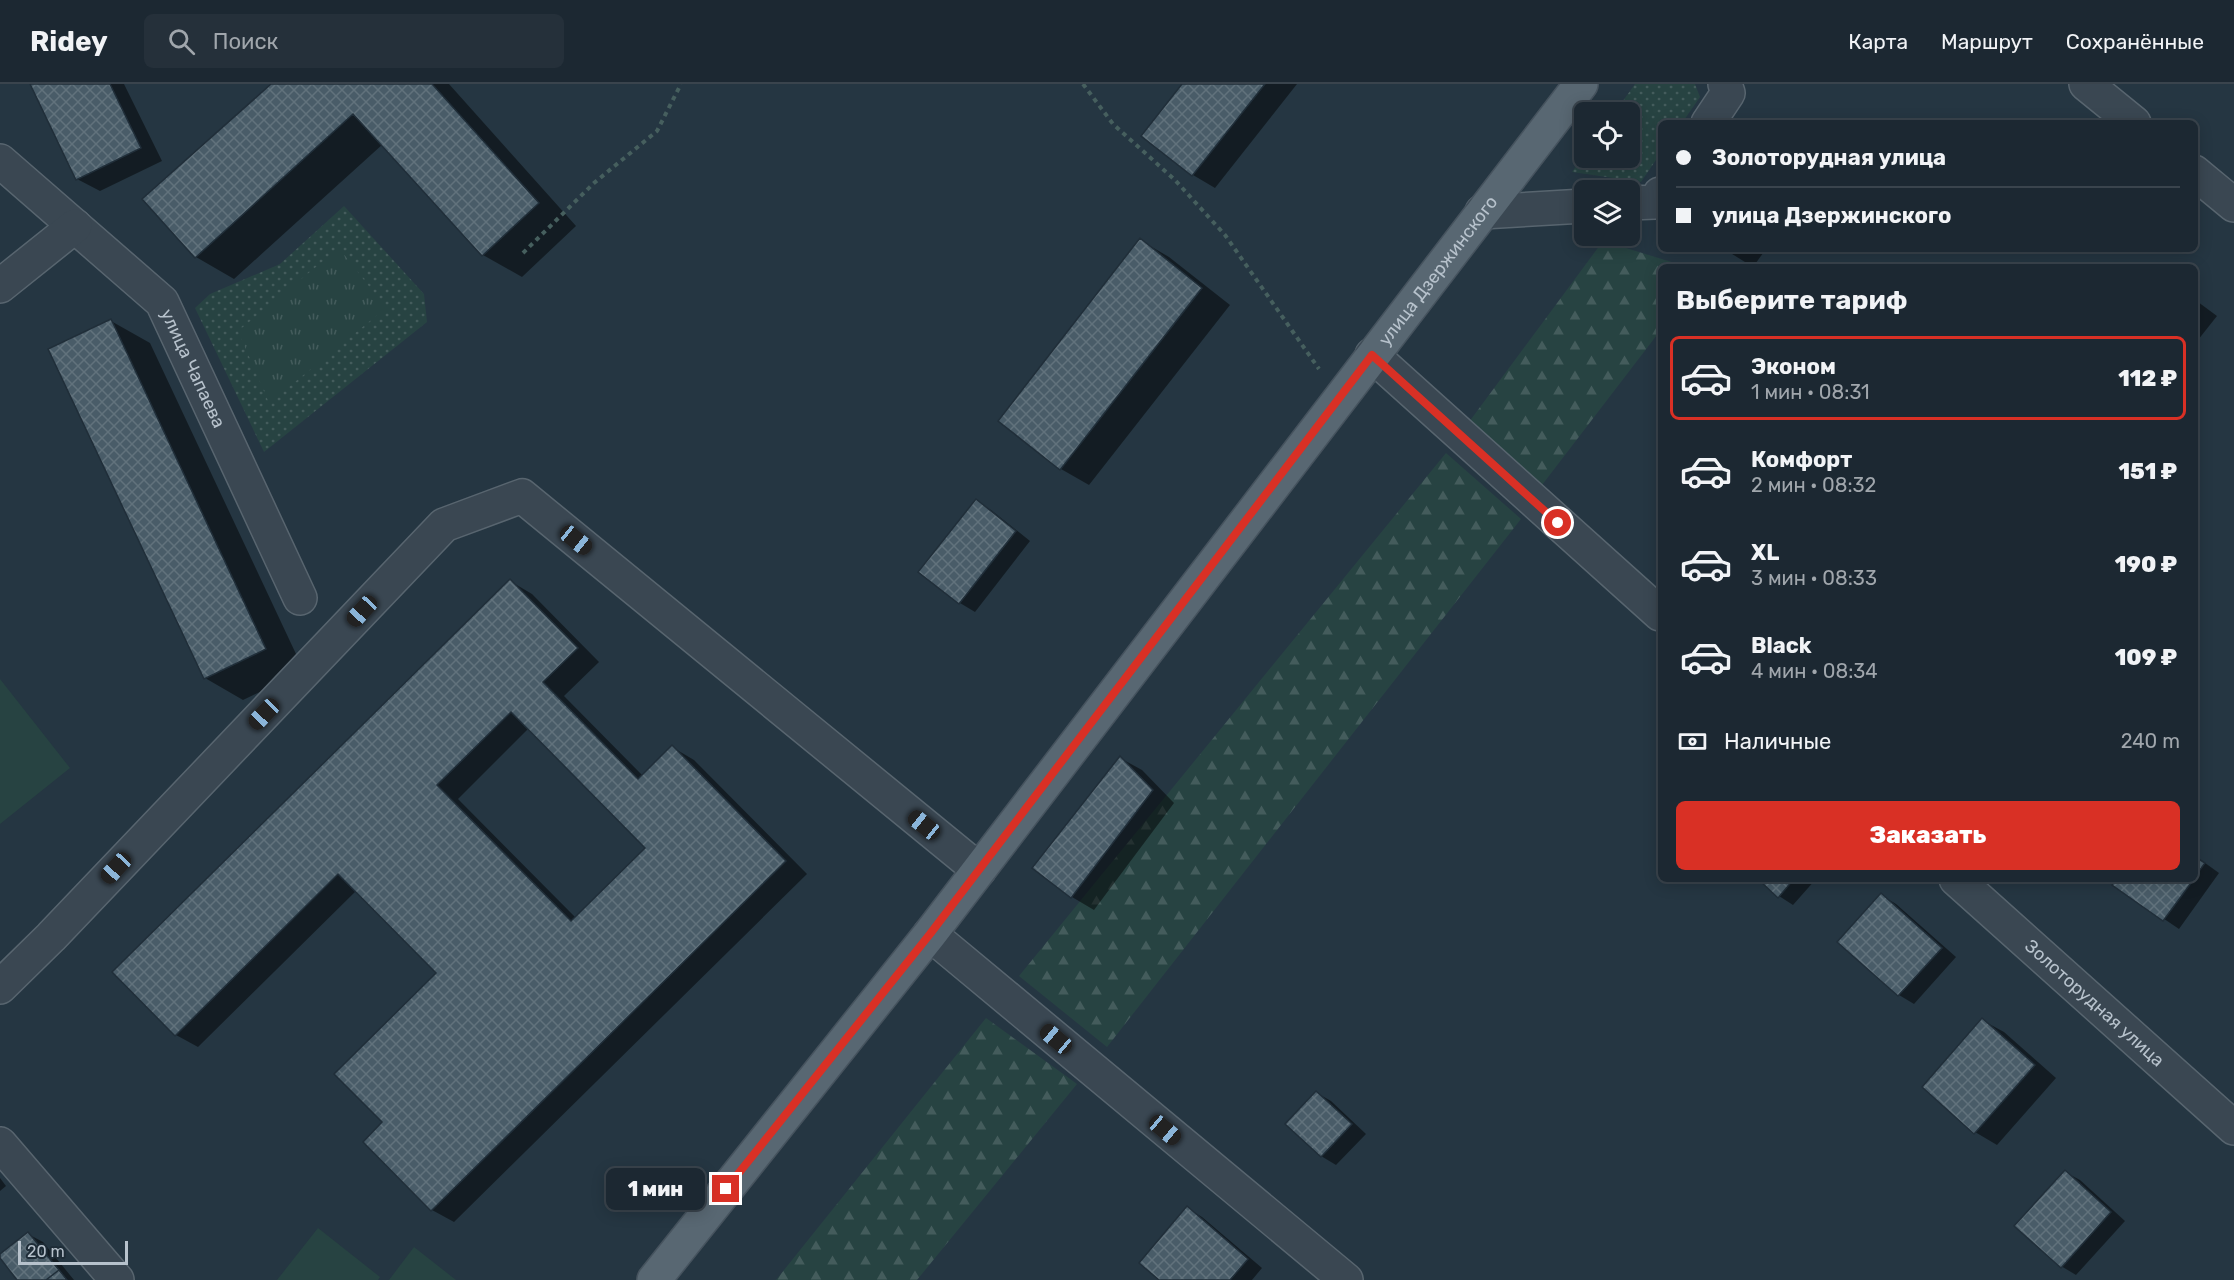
<!DOCTYPE html>
<html lang="ru">
<meta charset="utf-8">
<style>
body{margin:0;font-family:Rubik,sans-serif;background:#25303a;color:#f1f3f6;height:100vh;display:flex;flex-direction:column;font-size:22px;white-space:nowrap}
*{box-sizing:border-box;margin:0}
p{font-size:20px;color:#a0a6ac}
.icon{flex:none;width:33px;height:33px;fill:none;stroke:currentColor;stroke-width:2;stroke-linecap:round;stroke-linejoin:round}
.map{position:relative;flex:1;overflow:hidden}
.drawer{position:absolute;left:1658px;top:180px;width:540px;height:618px;display:flex;flex-direction:column;background:#1c2832;border-radius:9px;box-shadow:0 3px 15px #0003,0 0 0 2px #3a444d}
.drawer>*{flex:none}
.hud{position:absolute;left:1658px;top:36px;width:540px;height:132px;border-radius:9px;box-shadow:0 3px 15px #0003,0 0 0 2px #3a444d;display:grid;align-content:center;height:132px;padding:0 18px;background:#1c2832}
.controls{position:absolute;left:1574px;top:18px;display:grid;gap:12px}
.controls a{display:grid;place-items:center;width:66px;height:66px;border-radius:9px;background:#1c2832;box-shadow:0 3px 15px #0003,0 0 0 2px #3a444d;font-size:30px}
.scale{position:absolute;left:18px;bottom:15px;width:110px;box-sizing:border-box;padding-left:6px;border:3px solid #b7c2cc;border-top:0;font-size:16px;line-height:21px;white-space:nowrap;color:#b7c2cc;-webkit-text-stroke:4px #1e2c37;paint-order:stroke}
.end{position:absolute;width:27px;height:27px;margin:-14px;border:8px solid #d93025;background:#fff;box-shadow:0 0 0 3px #fff}
.from{border-radius:50%}
.bubble{position:absolute;height:42px;border-radius:9px;background:#1c2832;box-shadow:0 3px 15px #0003,0 0 0 2px #3a444d;font-size:20px;font-weight:800;line-height:42px;text-align:center}
.car{position:absolute;width:18px;height:36px;margin:-18px -9px;border-radius:8px;box-shadow:0 0 4px 2px #0007;background:linear-gradient(#222 24%,#8ab4d8 0 40%,#222 0 76%,#8ab4d8 0 86%,#222 0)}
.hud b{display:flex;align-items:center;gap:21px;height:57px;font-size:22px}
.hud b+b{border-top:2px solid #3a444d}
.hud i{width:15px;height:15px;background:#f1f3f6}
ul{padding:0;list-style:none}
li{display:flex;align-items:center;gap:18px;height:84px;margin:0 12px 9px;padding:0 6px;border:3px solid transparent;border-radius:9px}
li div{flex:1}
li b{display:block;font-size:22px}
li em{font-style:normal;font-weight:800}
li.selected{border-color:#d93025}
li>.icon{width:54px;height:54px;stroke-width:1.5}
h2{padding:0 18px;font-size:27px;line-height:72px}
.pay{display:flex;align-items:center;gap:15px;height:66px;padding:0 18px;font-size:22px}
.pay p{margin-inline-start:auto}
.primary-button{display:flex;gap:12px;margin-top:auto;padding:12px 18px}
.primary-button a{flex:1;height:69px;border-radius:9px;background:#d93025;color:#fff;font-size:24px;font-weight:800;line-height:69px;text-align:center}
header{display:flex;align-items:center;gap:36px;box-sizing:border-box;height:84px;padding:0 30px;background:#1c2832;border-bottom:2px solid #3a444d}
header strong{font-size:28px}
nav{display:flex;gap:33px;margin-inline-start:auto;font-size:21px}
.search{width:420px;height:54px;background:#25303a;display:flex;align-items:center;gap:15px;box-sizing:border-box;padding:0 21px;border-radius:9px;color:#a0a6ac;font-size:22px}
.map>svg:first-child{display:block}
</style>
<header>
<strong>Ridey</strong>
<div class="search"><svg class="icon" aria-label="search" viewBox="0 0 24 24"><circle cx="10" cy="10" r="6"/><path d="M15 15l6 6"/></svg>Поиск</div>
<nav><a>Карта</a><a>Маршрут</a><a>Сохранённые</a></nav>
</header>
<div class="map">
<svg width="2234" height="1196" viewBox="0 0 2234 1196">
<defs>
<pattern id="grass-dots" width="8" height="8" patternUnits="userSpaceOnUse" patternTransform="scale(1.5)"><rect width="8" height="8" fill="#274342"/><path d="M2 2h.1M6 6h.1" fill="none" stroke="#445c5c" stroke-width="1.8" stroke-linecap="round"/></pattern>
<pattern id="forest-firs" width="22" height="20" patternUnits="userSpaceOnUse" patternTransform="scale(1.5)"><rect width="22" height="20" fill="#274342"/><path d="M5 1l3.5 6h-7zM16 11l3.5 6h-7z" fill="#445c5c"/></pattern>
<pattern id="park-tufts" width="24" height="20" patternUnits="userSpaceOnUse" patternTransform="scale(1.5)"><rect width="24" height="20" fill="#274342"/><path d="M3 7l-1-3M5 7V3M7 7l1-3M15 17l-1-3M17 17v-4M19 17l1-3" fill="none" stroke="#445c5c"/></pattern>
<pattern id="building-cross-hatch" width="8" height="8" patternUnits="userSpaceOnUse" patternTransform="scale(1.5)"><rect width="8" height="8" fill="#495c68"/><path d="M0 0l8 8M0 8l8-8" fill="none" stroke="#61727c"/></pattern>
</defs>
<rect width="100%" height="100%" fill="#253642"/>
<path fill="url(#grass-dots)" d="M1635,0H1695L1700,13L1682,39H1660V70L1641,98L1572,88L1584,71V74H1629V28H1615Z
M344,122L424,210L427,238L264,368L195,224L210,210L280,180Z"/>
<path fill="url(#forest-firs)" d="M1603,157L1688,183H1660V247L1542,401L1466,342Z
M1446,369L1521,435L1107,963L1019,892Z
M986,934L1077,1000L917,1196H776Z"/>
<path fill="url(#park-tufts)" d="M339,164L386,224L269,319L238,247Z"/>
<path fill="#274342" d="M0,595L70,684L0,740Z
M318,1144L380,1193L378,1196H277Z
M414,1163L456,1196H389Z"/>
<path fill="#0007" fill-rule="evenodd" d="M31,0H124L162,77L100,107L77,95Z
M273,0H449L576,142L522,193L483,171L383,60L234,195L196,173Z
M1184,0H1297L1215,104L1193,91L1143,52Z
M1140,156L1169,173L1230,221L1089,401L1061,385L1000,337Z
M1724,165H1766L1753,183Z
M2194,215L2217,232L2194,261Z
M111,237L150,259L304,587L243,616L205,594Z
M976,417L991,426L1030,457L975,528L960,519L920,488Z
M510,497L532,510L599,578L564,612L643,692L672,663L694,676L807,790L454,1138L432,1126L384,1038L438,889L356,807L198,963L176,951ZM529,644L647,764L576,834L458,715Z
M1120,674L1142,686L1174,719L1094,826L1072,813L1034,783Z
M2194,771L2219,789L2179,845L2114,801L2118,795H2194Z
M1760,795H1816L1793,821L1779,812Z
M1881,811L1896,820L1956,873L1914,920L1899,911L1840,857Z
M1982,936L2004,948L2056,994L1997,1061L1975,1048Z
M1317,1009L1331,1017L1366,1050L1336,1081L1321,1072Z
M2065,1088L2080,1096L2125,1137L2076,1191L2061,1182Z
M0,1094L6,1102L0,1107Z
M1187,1124L1202,1133L1262,1184L1252,1196H1161Z
M28,1150L43,1158L74,1196H19Z"/>
<path fill="url(#building-cross-hatch)" stroke="#202e39" stroke-width="1.5" fill-rule="evenodd" d="M30,0H110L141,64L76,96Z
M271,0H432L539,119L482,172L353,30L195,174L142,115Z
M1182,0H1265L1192,92L1141,52Z
M1140,154L1202,204L1060,386L998,337Z
M111,235L266,565L204,595L48,265Z
M976,415L1016,447L959,520L918,488Z
M510,495L578,564L543,598L638,695L672,661L786,777L431,1127L363,1058L382,1038L334,990L436,889L338,790L175,952L112,888ZM511,628L645,764L571,837L437,701Z
M1120,672L1153,706L1071,814L1032,784Z
M2194,772L2205,779L2194,794Z
M1758,795H1794L1778,814Z
M2117,795H2194L2163,837L2112,801Z
M1881,809L1942,864L1898,912L1837,858Z
M1982,934L2035,981L1974,1050L1922,1003Z
M1316,1007L1352,1040L1321,1073L1285,1040Z
M2065,1086L2111,1128L2061,1184L2014,1142Z
M1187,1122L1248,1175L1230,1196H1159L1139,1179Z
M28,1148L59,1186L46,1196H17L0,1174V1170Z
M59,1186L67,1196H46Z"/>
<g fill="none" stroke-linecap="round" stroke-linejoin="round">
<defs>
<g id="street">
<path d="M2086,0L2134,39"/>
<path d="M1708,39L1728,9L1725,0"/>
<path id="s1" d="M0,77L162,218L300,514"/>
<path d="M2194,88L2234,121"/>
<path d="M1629,119L1655,118L1660,110"/>
<path d="M1482,128L1584,122"/>
<path d="M0,202L75,142"/>
<path d="M1372,271L1660,530"/>
<path id="s2" d="M1956,795L2234,1044"/>
<path d="M930,850L1346,1196"/>
<path d="M0,903L51,853L444,441L522,412L979,786"/>
<path d="M0,1060L117,1196"/>
</g>
<g id="primary">
<path id="s3" d="M654,1196L930,850L1581,0"/>
</g>
</defs>
<use href="#street" stroke="#58656f" stroke-width="36"/>
<use href="#primary" stroke="#46535e" stroke-width="36"/>
<path stroke="#465f5e" stroke-width="4" stroke-dasharray="4.5 4.5" stroke-linecap="butt" d="M1083,0L1113,40L1175,96L1225,151L1319,285
M523,169L594,99L657,47L681,0"/>
<use href="#street" stroke="#3a4752" stroke-width="33"/>
<use href="#primary" stroke="#586772" stroke-width="33"/>
</g>
<g fill="none" stroke-linecap="round" stroke-linejoin="round">
<path stroke="#d93025" stroke-width="8" d="M726,1105L930,850L1372,271L1558,439"/>
</g>
<g text-anchor="middle" stroke-width="4.5" stroke-linejoin="round" paint-order="stroke">
<g font-size="18" fill="#b7c2cc" stroke="#1e2c37">
<text dy="6" stroke="none"><textPath href="#s3" startOffset="1278">улица Дзержинского</textPath></text>
<text dy="6" stroke="none"><textPath href="#s1" startOffset="288">улица Чапаева</textPath></text>
<text dy="6" stroke="none"><textPath href="#s2" startOffset="186">Золоторудная улица</textPath></text>
</g>
</g>
</svg>
<div class="controls">
<a><svg class="icon" aria-label="locate" viewBox="0 0 24 24"><circle cx="12" cy="12" r="6"/><path d="M12 2v4M12 18v4M2 12h4M18 12h4"/></svg></a>
<a><svg class="icon" aria-label="layers" viewBox="0 0 24 24"><path d="M12 4l9 5-9 5-9-5zM3 14l9 5 9-5"/></svg></a>
</div>
<div class="scale">20 m</div>
<i class="end from" style="left:1558px;top:439px"></i>
<i class="end" style="left:726px;top:1105px"></i>
<div class="bubble" style="left:606px;top:1084px;width:99px">1 мин</div>
<i class="car" style="left:576px;top:456px;rotate:129deg"></i>
<i class="car" style="left:362px;top:527px;rotate:223deg"></i>
<i class="car" style="left:264px;top:630px;rotate:224deg"></i>
<i class="car" style="left:924px;top:741px;rotate:309deg"></i>
<i class="car" style="left:116px;top:784px;rotate:223deg"></i>
<i class="car" style="left:1056px;top:955px;rotate:310deg"></i>
<i class="car" style="left:1165px;top:1046px;rotate:130deg"></i>
<div class="hud">
<b><i class="from"></i>Золоторудная улица</b>
<b><i></i>улица Дзержинского</b>
</div>
<section class="drawer">
<h2>Выберите тариф</h2>
<ul>
<li class="selected"><svg class="icon" aria-label="car" viewBox="0 0 24 24"><path d="M5 17H2v-5l4-1 3-4h7l3 4 3 1v5h-3M9 17h6M6 11h13"/><circle cx="7" cy="17" r="2"/><circle cx="17" cy="17" r="2"/></svg><div><b>Эконом</b><p>1 мин · 08:31</p></div><em>112 ₽</em></li>
<li><svg class="icon" aria-label="car" viewBox="0 0 24 24"><path d="M5 17H2v-5l4-1 3-4h7l3 4 3 1v5h-3M9 17h6M6 11h13"/><circle cx="7" cy="17" r="2"/><circle cx="17" cy="17" r="2"/></svg><div><b>Комфорт</b><p>2 мин · 08:32</p></div><em>151 ₽</em></li>
<li><svg class="icon" aria-label="car" viewBox="0 0 24 24"><path d="M5 17H2v-5l4-1 3-4h7l3 4 3 1v5h-3M9 17h6M6 11h13"/><circle cx="7" cy="17" r="2"/><circle cx="17" cy="17" r="2"/></svg><div><b>XL</b><p>3 мин · 08:33</p></div><em>190 ₽</em></li>
<li><svg class="icon" aria-label="car" viewBox="0 0 24 24"><path d="M5 17H2v-5l4-1 3-4h7l3 4 3 1v5h-3M9 17h6M6 11h13"/><circle cx="7" cy="17" r="2"/><circle cx="17" cy="17" r="2"/></svg><div><b>Black</b><p>4 мин · 08:34</p></div><em>109 ₽</em></li>
</ul>
<div class="pay"><svg class="icon" aria-label="cash" viewBox="0 0 24 24"><path d="M3 7h18v10H3z"/><circle cx="12" cy="12" r="2"/></svg>Наличные<p>240 m</p></div>
<div class="primary-button"><a>Заказать</a></div>
</section>
</div>
